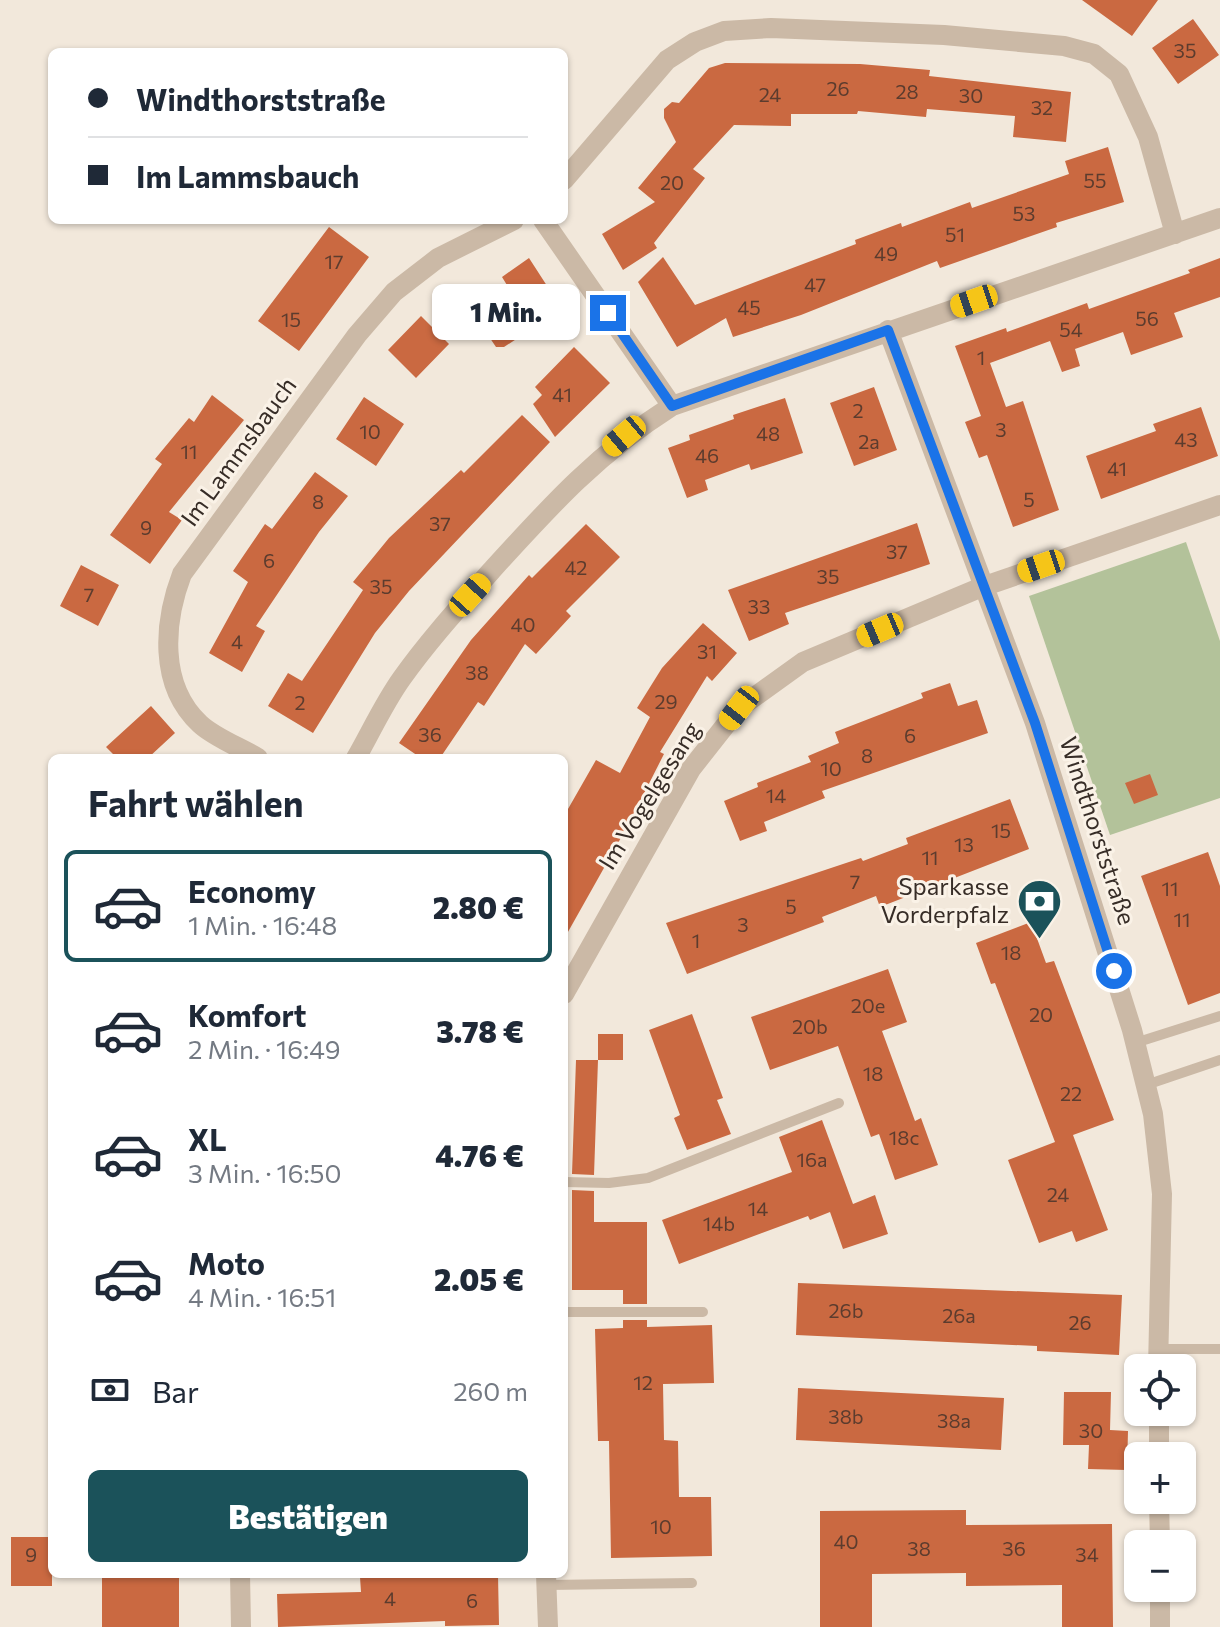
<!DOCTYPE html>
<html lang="de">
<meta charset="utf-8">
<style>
body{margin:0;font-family:Commissioner,sans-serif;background:#f6f6f7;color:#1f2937;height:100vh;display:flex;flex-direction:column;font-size:30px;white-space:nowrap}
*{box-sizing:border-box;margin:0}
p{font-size:26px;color:#747a83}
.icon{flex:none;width:44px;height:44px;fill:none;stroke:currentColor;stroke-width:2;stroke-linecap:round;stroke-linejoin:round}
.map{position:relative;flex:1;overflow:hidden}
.panel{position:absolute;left:48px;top:754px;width:520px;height:824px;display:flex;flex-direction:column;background:#fff;border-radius:12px;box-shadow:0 2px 6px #0004}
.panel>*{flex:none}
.hud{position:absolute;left:48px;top:48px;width:520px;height:176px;border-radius:12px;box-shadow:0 2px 6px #0004;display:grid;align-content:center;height:176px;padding:0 40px;background:#fff}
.controls{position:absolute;left:1124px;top:1354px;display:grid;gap:16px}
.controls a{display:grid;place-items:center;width:72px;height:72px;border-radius:12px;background:#fff;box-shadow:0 2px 6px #0004;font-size:40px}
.end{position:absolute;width:36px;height:36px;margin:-18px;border:10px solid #1a73e8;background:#fff;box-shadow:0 0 0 4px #fff}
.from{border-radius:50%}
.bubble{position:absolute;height:56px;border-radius:12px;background:#fff;box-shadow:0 2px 6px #0004;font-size:26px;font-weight:800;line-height:56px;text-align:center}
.car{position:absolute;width:24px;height:48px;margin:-24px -12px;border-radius:10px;box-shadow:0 0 6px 2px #0007;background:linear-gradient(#f5c518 24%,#345 0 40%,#f5c518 0 76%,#345 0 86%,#f5c518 0)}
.hud b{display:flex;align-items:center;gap:28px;height:76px;font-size:30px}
.hud b+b{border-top:2px solid #e0e1e3}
.hud i{width:20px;height:20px;background:#1f2937}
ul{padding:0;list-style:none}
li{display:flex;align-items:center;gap:24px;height:112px;margin:0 16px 12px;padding:0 24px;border:4px solid transparent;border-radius:12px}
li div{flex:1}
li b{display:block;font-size:30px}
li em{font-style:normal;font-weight:800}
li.current{border-color:#1b525a}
li>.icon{width:72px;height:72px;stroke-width:1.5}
h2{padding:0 40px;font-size:36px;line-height:96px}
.pay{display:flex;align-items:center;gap:20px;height:88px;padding:0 40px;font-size:30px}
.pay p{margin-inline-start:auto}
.cta{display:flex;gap:16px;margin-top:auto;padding:16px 40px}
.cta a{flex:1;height:92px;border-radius:12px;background:#1b525a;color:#fff;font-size:32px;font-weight:800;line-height:92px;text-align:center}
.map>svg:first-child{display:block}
</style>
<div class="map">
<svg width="1220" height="1627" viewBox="0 0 1220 1627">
<rect width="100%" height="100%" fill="#f2e8db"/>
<path fill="#b3c29a" d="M1186,542L1220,641V798L1110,835L1029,596Z"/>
<path fill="#ca6941" d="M1082,0H1158L1132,36Z
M1193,19L1219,55L1178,84L1152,48Z
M725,63L860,64L930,70L929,76L1071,92L1066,142L1013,137L1015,116L927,109L926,117L858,111L857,114H791V126L734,125L693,169L705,178L654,243L657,248L623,270L602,234L655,202L638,188L676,142L664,118V109L672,102L679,103L709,68Z
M1108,147L1124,202L1056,223L1057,227L940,268L937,261L801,315L733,337L726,318L677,347L638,282L663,257L695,305L856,244L855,240L901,223L902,227L970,202L972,208L1069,174L1065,161Z
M329,227L369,257L299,351L258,321Z
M529,258L562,309L504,347H496L473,313L510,290L502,277Z
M1220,258V297L1174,313L1183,337L1131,355L1123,332L1075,349L1080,366L1062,372L1050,341L990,363L1006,407L1023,401L1059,510L1013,527L987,455L979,458L965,422L981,416L955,346L1006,328L1007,332L1087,303L1089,309L1190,273L1188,270Z
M421,316L449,344L416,378L388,350Z
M574,347L610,383L555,437L533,404L542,395L535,387Z
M874,387L897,450L854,466L830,403Z
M212,395L244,420L169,512L182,520L150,564L110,535L162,464L155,459L189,418L194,422Z
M364,397L404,424L376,466L336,439Z
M785,398L803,453L751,470L749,464L705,480L708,490L687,498L668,448L690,440L689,435L734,419L733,415Z
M1201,407L1218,456L1101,499L1086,456L1156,431L1153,424Z
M522,415L550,442L409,591L375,633L313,733L268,706L288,673L302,681L363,590L353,582L389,538L461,470L464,473Z
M315,472L348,496L319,532L256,626L265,631L242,672L209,653L248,582L233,571L265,524L272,529Z
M917,523L930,564L785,613L789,624L749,641L728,590Z
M586,524L620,557L566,611L571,616L536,654L525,644L484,706L478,702L440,758H421L399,743L471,640L529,575L532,578Z
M81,565L119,585L98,626L60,606Z
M703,623L737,653L712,681L707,676L660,752L664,754L627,827L564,939V816L596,760L620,773L650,717L637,708L662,668Z
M950,683L958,706L977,700L988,733L822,791L825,798L764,822L767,831L740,841L724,801L758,787L757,783L811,762L808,756L839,743L835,732L923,698L921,693Z
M151,706L175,733L148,758H117L106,747Z
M1150,774L1158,795L1134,804L1125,783Z
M1010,799L1029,849L880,907L876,896L822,917L824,922L687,974L666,923L861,858L863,861L908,844L906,838Z
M1208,852L1220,886V993L1188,1005L1141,876Z
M1031,922L1046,963L1054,961L1114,1120L1073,1135L1108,1230L1076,1242L1072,1231L1039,1243L1008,1160L1055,1142L995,983L991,984L976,943Z
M888,969L907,1022L882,1031L915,1121L921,1118L938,1165L895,1180L879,1134L871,1137L838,1046L770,1070L751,1017Z
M692,1014L723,1098L717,1100L731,1134L687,1150L674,1118L680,1115L649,1030Z
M598,1034H623V1060H598Z
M576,1060H598L594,1175L572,1174Z
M822,1120L853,1204L875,1195L888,1234L843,1249L830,1212L810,1220L808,1216L679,1264L662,1220L792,1172L779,1137Z
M572,1190L594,1191V1222H647V1304H623V1290H572Z
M798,1283L1122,1295L1119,1355L1037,1351V1346L796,1335Z
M623,1320H647V1327L712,1325L714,1383L663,1384L664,1440L678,1441L679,1497H711L712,1556L611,1558L609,1441H598L595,1329L623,1328Z
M798,1388L1004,1398L1001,1450L796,1440Z
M1064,1392H1111L1110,1430L1128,1431L1127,1470L1088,1469L1089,1445H1063Z
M966,1510V1525L1112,1524L1113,1627H1062V1585L966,1586V1573L872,1574V1627H820V1511Z
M11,1537H52V1586H11Z
M102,1574H179V1627H102Z
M498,1575L499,1625L445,1626V1621L278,1627L277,1594L361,1592L360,1577Z"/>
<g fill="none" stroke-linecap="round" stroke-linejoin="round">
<path stroke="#cbb9a6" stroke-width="10" d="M1135,1043L1220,1016
M1146,1085L1220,1060
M564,1182L609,1183L648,1178L839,1103
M564,1312H703
M1160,1349H1220
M547,1585L692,1583"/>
<path stroke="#cbb9a6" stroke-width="20" d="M564,180L667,60L695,42L724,31L771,28L944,35L1064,46L1094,54L1119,74L1148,137L1175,234
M543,220L672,406
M888,330L1035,723L1132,1030L1153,1114L1162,1194L1158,1368
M258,758C240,747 215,738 200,724C158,685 164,621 182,574L357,335L394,292L438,258L514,220
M356,758C371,732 384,703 402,678C429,640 461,605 492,570C551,505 598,453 672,406L1220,218
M564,994L691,769L739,708L803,662L982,587L1220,505
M1159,1412V1456
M1159,1500L1160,1544
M240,1574L241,1627
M546,1574L548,1627
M1160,1588V1627"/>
</g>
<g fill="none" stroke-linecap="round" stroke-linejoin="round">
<path stroke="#1a73e8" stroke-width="10" d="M608,313L672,406L888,330L1035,723L1114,971"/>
</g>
<defs>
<symbol id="bank-pin" viewBox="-11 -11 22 30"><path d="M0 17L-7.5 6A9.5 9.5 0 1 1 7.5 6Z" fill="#1b525a" stroke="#faf2e7"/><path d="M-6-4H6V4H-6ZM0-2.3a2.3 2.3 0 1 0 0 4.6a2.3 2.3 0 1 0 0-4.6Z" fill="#fff"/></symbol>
</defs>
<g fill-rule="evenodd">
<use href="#bank-pin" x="1014" y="876" width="51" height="69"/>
</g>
<g text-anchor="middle" stroke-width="6" stroke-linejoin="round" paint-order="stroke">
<g font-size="20" fill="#5c3c2e">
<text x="1185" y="58">35</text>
<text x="838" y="96">26</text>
<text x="907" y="99">28</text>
<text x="770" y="102">24</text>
<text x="971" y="103">30</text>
<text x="1042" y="115">32</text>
<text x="1095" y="188">55</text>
<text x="672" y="190">20</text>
<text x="1024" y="221">53</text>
<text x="955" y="242">51</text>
<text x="886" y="261">49</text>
<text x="334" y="269">17</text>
<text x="815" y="292">47</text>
<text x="749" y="315">45</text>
<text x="1147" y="326">56</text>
<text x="291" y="327">15</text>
<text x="1071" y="337">54</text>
<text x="981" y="365">1</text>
<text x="562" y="402">41</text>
<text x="858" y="418">2</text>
<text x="1001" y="437">3</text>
<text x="370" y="439">10</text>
<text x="768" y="441">48</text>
<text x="1186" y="447">43</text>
<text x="869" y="449">2a</text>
<text x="189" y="459">11</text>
<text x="707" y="463">46</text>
<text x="1117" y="476">41</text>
<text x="1029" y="507">5</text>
<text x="318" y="509">8</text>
<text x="440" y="531">37</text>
<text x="146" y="535">9</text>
<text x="897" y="559">37</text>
<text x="269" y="568">6</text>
<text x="576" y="575">42</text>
<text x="828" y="584">35</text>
<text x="381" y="594">35</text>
<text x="89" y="602">7</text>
<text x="759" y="614">33</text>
<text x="523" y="632">40</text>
<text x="237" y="649">4</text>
<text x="707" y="659">31</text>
<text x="477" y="680">38</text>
<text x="666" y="709">29</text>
<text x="300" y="710">2</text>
<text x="430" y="742">36</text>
<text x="910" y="743">6</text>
<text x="867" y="763">8</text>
<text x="831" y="776">10</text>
<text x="776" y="803">14</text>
<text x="1001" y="838">15</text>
<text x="964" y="852">13</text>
<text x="930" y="865">11</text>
<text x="855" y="889">7</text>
<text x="1170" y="896">11</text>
<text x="791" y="914">5</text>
<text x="1182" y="927">11</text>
<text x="743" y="932">3</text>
<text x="696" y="948">1</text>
<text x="1011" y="960">18</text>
<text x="868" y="1013">20e</text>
<text x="1041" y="1022">20</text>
<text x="810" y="1034">20b</text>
<text x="873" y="1081">18</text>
<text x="1071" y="1101">22</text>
<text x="904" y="1145">18c</text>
<text x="812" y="1167">16a</text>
<text x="1058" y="1202">24</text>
<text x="758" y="1216">14</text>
<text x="719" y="1231">14b</text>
<text x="846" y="1318">26b</text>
<text x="959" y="1323">26a</text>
<text x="1080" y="1330">26</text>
<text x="643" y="1390">12</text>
<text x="846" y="1424">38b</text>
<text x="954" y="1428">38a</text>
<text x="1091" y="1438">30</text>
<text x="661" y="1534">10</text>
<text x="846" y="1549">40</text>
<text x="919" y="1556">38</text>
<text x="1014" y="1556">36</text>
<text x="31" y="1562">9</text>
<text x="1087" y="1562">34</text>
<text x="390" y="1606">4</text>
<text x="472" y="1608">6</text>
</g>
<g font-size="24" fill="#372d27" stroke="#faf2e7">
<text transform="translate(239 452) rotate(-54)" y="8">Im Lammsbauch</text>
<text transform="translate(650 796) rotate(-58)" y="8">Im Vogelgesang</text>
<text transform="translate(1097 831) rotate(72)" y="8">Windthorststraße</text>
</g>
<g font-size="24" fill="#372d27" stroke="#faf2e7" text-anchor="end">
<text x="1009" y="895">Sparkasse<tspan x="1009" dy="28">Vorderpfalz</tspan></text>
</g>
</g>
</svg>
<div class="controls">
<a><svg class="icon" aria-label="locate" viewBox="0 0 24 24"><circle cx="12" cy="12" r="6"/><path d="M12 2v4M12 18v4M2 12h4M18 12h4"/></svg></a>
<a>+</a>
<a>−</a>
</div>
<i class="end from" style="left:1114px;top:971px"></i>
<i class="end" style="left:608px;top:313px"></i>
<div class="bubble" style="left:432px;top:284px;width:148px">1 Min.</div>
<i class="car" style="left:974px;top:301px;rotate:251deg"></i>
<i class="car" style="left:624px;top:436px;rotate:230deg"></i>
<i class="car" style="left:1041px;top:566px;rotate:251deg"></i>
<i class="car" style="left:470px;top:595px;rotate:42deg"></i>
<i class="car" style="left:880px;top:630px;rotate:247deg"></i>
<i class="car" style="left:739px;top:708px;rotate:218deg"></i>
<div class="hud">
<b><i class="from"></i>Windthorststraße</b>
<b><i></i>Im Lammsbauch</b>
</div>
<section class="panel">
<h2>Fahrt wählen</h2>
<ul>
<li class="current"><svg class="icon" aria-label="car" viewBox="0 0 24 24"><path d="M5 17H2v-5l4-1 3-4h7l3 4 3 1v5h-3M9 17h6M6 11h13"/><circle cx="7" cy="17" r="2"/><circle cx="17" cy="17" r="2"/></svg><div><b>Economy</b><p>1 Min. · 16:48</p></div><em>2.80 €</em></li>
<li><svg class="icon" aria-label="car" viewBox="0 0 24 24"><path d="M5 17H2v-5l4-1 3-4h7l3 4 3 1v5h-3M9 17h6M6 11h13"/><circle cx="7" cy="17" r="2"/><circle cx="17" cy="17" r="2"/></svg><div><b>Komfort</b><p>2 Min. · 16:49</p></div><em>3.78 €</em></li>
<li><svg class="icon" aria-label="car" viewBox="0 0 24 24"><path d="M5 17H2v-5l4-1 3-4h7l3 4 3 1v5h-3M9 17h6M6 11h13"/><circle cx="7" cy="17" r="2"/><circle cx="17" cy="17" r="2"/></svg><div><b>XL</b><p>3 Min. · 16:50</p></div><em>4.76 €</em></li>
<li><svg class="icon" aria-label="car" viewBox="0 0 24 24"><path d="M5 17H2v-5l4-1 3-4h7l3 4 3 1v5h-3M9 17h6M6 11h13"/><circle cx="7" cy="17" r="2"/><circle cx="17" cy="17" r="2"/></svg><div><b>Moto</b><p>4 Min. · 16:51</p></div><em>2.05 €</em></li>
</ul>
<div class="pay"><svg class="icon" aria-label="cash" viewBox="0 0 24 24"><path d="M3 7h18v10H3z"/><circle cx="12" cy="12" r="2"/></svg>Bar<p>260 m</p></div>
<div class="cta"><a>Bestätigen</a></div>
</section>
</div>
